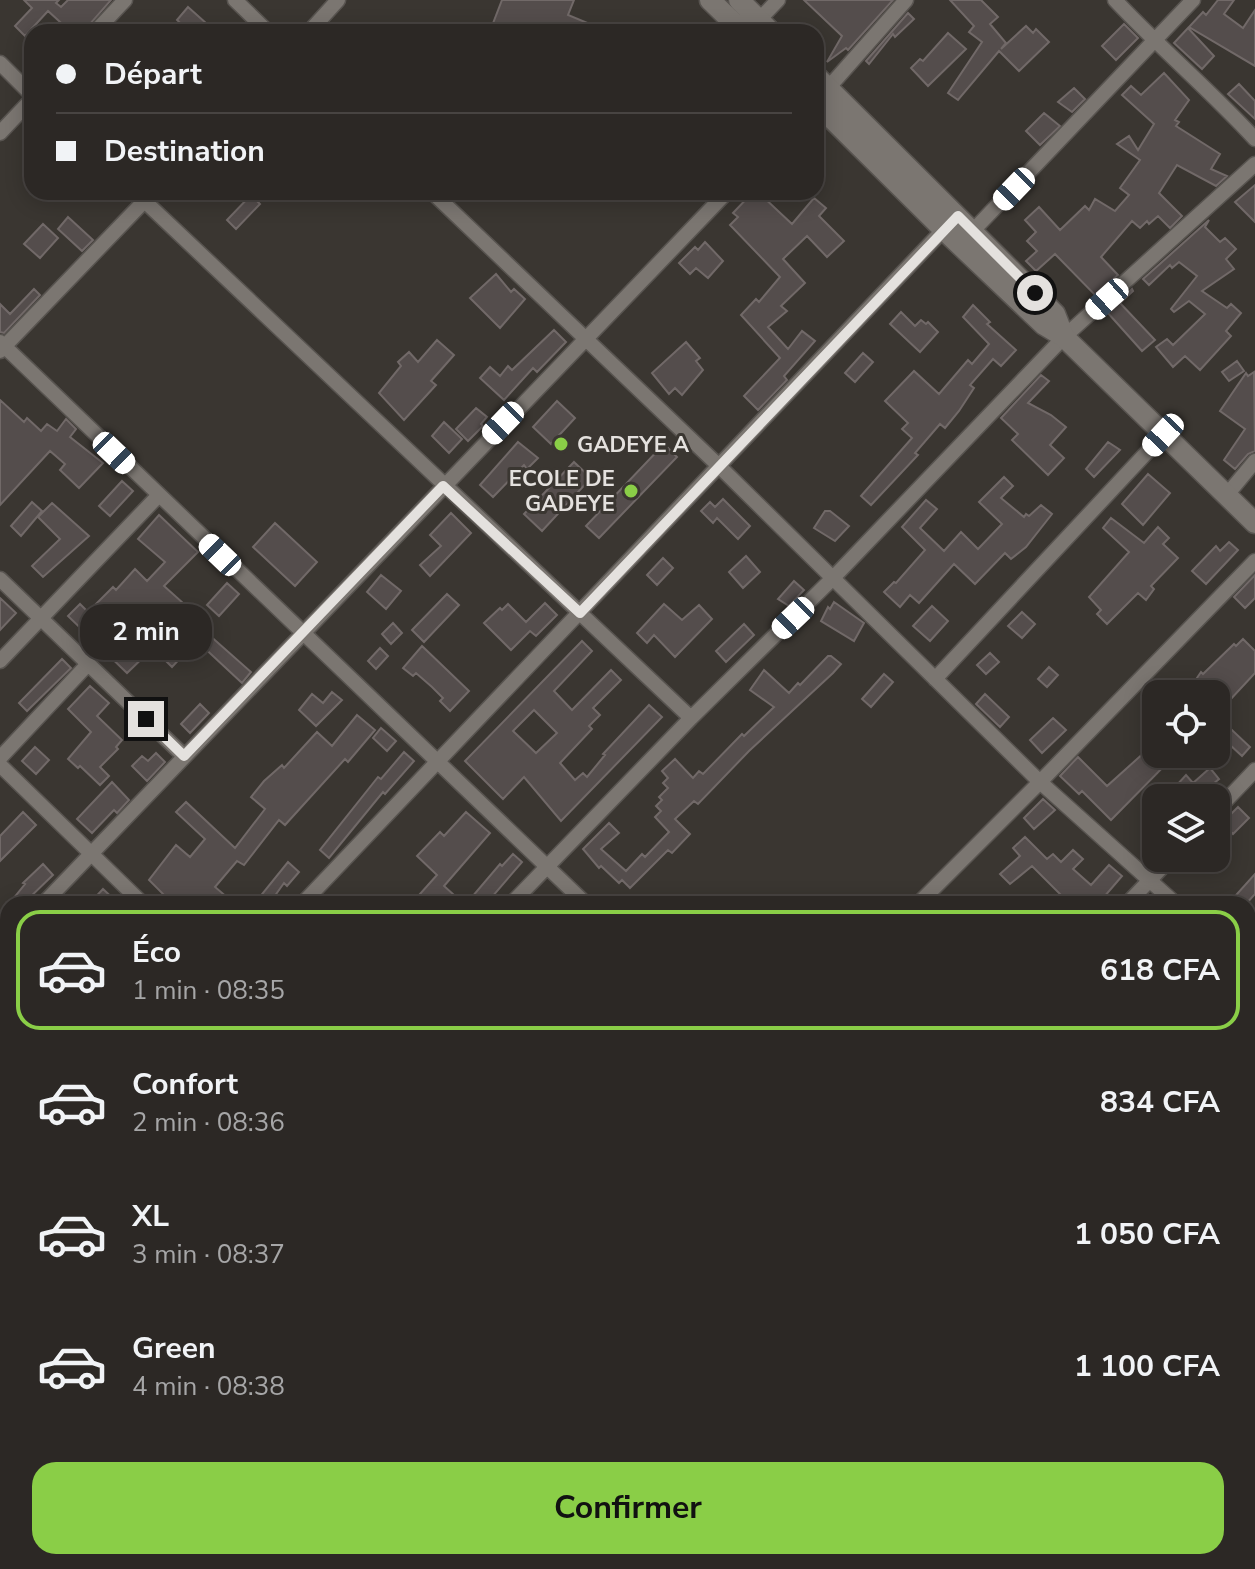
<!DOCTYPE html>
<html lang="fr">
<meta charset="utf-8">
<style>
body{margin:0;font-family:"Nunito Sans",sans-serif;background:#34302d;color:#f1f3f6;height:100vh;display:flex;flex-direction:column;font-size:30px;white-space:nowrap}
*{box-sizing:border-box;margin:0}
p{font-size:26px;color:#a6a6a7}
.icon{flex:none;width:44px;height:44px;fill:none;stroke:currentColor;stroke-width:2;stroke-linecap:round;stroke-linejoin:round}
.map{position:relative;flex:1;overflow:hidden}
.sheet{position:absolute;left:0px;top:896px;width:1256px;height:674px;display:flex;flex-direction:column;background:#2c2825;border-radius:24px 24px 0 0;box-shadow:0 4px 20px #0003,0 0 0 2px #484442}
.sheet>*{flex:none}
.banner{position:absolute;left:24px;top:24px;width:800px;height:176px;border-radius:24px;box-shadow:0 4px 20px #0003,0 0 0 2px #484442;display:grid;align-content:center;height:176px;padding:0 32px;background:#2c2825}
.controls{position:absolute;left:1142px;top:680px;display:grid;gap:16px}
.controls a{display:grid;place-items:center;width:88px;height:88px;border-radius:16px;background:#2c2825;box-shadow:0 4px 20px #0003,0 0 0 2px #484442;font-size:40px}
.end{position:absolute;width:36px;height:36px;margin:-18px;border:10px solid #e4e1de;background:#111;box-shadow:0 0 0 4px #111}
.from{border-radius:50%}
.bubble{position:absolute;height:56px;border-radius:24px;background:#2c2825;box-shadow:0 4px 20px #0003,0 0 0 2px #484442;font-size:26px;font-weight:700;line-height:56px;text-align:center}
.car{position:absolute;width:24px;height:48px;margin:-24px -12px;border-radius:10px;box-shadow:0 0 6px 2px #0007;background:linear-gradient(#fff 24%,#345 0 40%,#fff 0 76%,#345 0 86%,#fff 0)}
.banner b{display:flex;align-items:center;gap:28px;height:76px;font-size:30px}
.banner b+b{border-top:2px solid #484442}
.banner i{width:20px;height:20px;background:#f1f3f6}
ul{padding:14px 0 0;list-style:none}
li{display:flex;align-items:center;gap:24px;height:120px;margin:0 16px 12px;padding:0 16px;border:4px solid transparent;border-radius:24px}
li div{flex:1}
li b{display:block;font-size:30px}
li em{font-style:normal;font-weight:700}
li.on{border-color:#8ace47}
li>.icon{width:72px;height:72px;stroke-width:1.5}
.action{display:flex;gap:16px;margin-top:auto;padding:16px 32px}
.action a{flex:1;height:92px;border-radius:24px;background:#8ace47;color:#111;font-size:32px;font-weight:700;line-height:92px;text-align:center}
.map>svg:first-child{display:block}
</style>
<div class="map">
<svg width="1255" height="1569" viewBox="0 0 1255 1569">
<rect width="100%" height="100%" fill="#3a3631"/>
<path fill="#544d4c" stroke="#716968" stroke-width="2" fill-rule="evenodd" d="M24,0H59L56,3L61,7L68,0H111L83,32H71L48,11L25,36L15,26L32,8Z
M502,0H574L568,15L609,32H507L492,26Z
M804,0H893L848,50L846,48L827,62L842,36Z
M950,0H981L998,17L990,24L1006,43L1001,49L1026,26L1033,33L1036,29L1049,42L1019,71L999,51L958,100L948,93L982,42L969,32L974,26Z
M1218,0H1234L1224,14L1243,28L1255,10V66L1189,27L1203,12L1206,15Z
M188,7L216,32H190L177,20Z
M908,13L914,19L895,37L893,34L869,64L866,61Z
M1124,24L1138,38L1116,60L1102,46Z
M1188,28L1214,56L1202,69L1174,43Z
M948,33L966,49L928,86L911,68L920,59L923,61Z
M1164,73L1189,100L1175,120L1179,122L1176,126L1220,154L1211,169L1227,176L1216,186L1177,165L1159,193L1182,216L1170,228L1158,216L1149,224L1147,221L1140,228L1132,221L1101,257L1118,275L1095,295L1055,254L1036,271L1026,261L1037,251L1027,241L1036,232L1025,220L1039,207L1060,230L1085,206L1089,210L1095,199L1115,211L1129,195L1120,188L1140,160L1117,144L1129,136L1138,150L1154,124L1122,95L1131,86L1141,95Z
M1239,84L1255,101V119L1228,94Z
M1074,88L1085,99L1072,112L1058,102Z
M1044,113L1060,126L1040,145L1026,131Z
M1255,185V222L1235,202Z
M753,192H758L792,224L814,198L826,208L819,216L844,241L827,257L807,236L783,259L805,283L781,306L787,311L768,327L788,349L802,331L815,341L784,376L787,380L758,410L744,396L780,358L741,315L756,299L759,302L780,277L730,225L738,217L733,213Z
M251,195L260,204L236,229L227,220Z
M68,217L93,240L82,251L58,229Z
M1209,220L1205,227L1220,242L1225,238L1236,249L1226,259L1234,269L1202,291L1227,308L1231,304L1241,313L1226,331L1231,336L1200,370L1185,356L1173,367L1156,347L1167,339L1173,345L1205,314L1189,301L1174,312L1171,309L1197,276L1179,262L1172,268L1170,265L1149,285L1143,279Z
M43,224L58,238L40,258L24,244Z
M705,242L723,261L708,278L696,268L690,274L679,263L695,247L698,250Z
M496,274L511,292L514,289L525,299L500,328L470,298Z
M34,289L40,295L4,333L0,332V304L10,314Z
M1132,289L1133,291L1120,303L1155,340L1142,351L1107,312Z
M973,305L990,322L987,324L1016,350L1001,366L993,359L970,385L974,388L959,411L945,428L940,424L915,453L918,455L871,505L861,496L912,438L902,429L908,423L885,401L914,371L939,394L968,360L972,364L989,344L963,317Z
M901,312L915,326L921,320L926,324L928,322L938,332L920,352L890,324Z
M554,330L566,342L537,372L533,368L504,400L480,378L490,367L500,376L508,366L512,370Z
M437,340L454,355L431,381L436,385L404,420L379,393L401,366L398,362L409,352L418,362Z
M686,342L700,358L696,361L703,370L682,395L675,388L669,394L652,373Z
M863,353L873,362L855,382L845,373Z
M1237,361L1244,371L1229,381L1222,372Z
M1254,372L1255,451L1248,454L1235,469L1224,460L1245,429L1220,411L1246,373L1248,376Z
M1041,375L1049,381L1028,403L1051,415L1066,427L1050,445L1064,458L1048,475L1012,440L1018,434L1001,418Z
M0,400L24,422L27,418L41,431L47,424L57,431L66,419L76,429L70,437L103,463L79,488L60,470L65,464L50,451L0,505Z
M557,401L575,418L551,444L533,427Z
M476,408L487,417L481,424L483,426L468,441L456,429Z
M444,422L462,439L449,453L432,436Z
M518,442L538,458L527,469L524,465L493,497L480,485Z
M1108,442L1120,450L1094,477L1086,469Z
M664,444L677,457L599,538L586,526Z
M574,462L591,478L542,531L524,514Z
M1148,474L1170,493L1143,525L1122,504Z
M1004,477L1013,486L1001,498L1024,517L1026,514L1029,516L1041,505L1052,514L1026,547L1011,559L1005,553L975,584L954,564L919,603L910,595L900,607L884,592L894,582L896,583L925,550L902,527L926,500L937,509L920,528L944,551L961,532L978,549L1002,524L979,502Z
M122,481L133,491L110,516L99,506Z
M723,499L750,526L738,539L717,518L713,523L701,511L710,502L715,507Z
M32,502L42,511L21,536L11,526Z
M52,503L89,536L43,577L32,566L60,539L38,517Z
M825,511H830L849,526L835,541L814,528Z
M451,513L471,533L430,576L420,565L441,546L430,535Z
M159,515L198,552L164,586L193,612L182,624L198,639L172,667L153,648L127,673L68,616L80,604L88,612L113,587L116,590L135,569L147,581L165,562L138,539Z
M1111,518L1144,543L1158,527L1169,538L1163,544L1178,558L1151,586L1154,589L1146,600L1138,593L1107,624L1097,614L1101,610L1089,597L1129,552L1103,528Z
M275,523L317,562L295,586L253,547Z
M1229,542L1238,550L1206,584L1192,571L1216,546L1220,551Z
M746,556L760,572L743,588L729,572Z
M663,558L673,568L657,585L647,575Z
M381,575L401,591L386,609L367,592Z
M1255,575V598L1245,608L1234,597Z
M794,581L804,590L789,606L778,599Z
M227,583L239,594L219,616L207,605Z
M447,594L459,605L424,642L412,630Z
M0,598L16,613L0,630Z
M834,602L864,623L854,641L821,621L828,607L830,609Z
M545,603L557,615L536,636L530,631L511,650L484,623L500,608L502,610L508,604L526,622Z
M664,604L682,620L699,605L712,619L675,657L654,635L647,643L637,633Z
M932,606L948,621L930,641L913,626Z
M1022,612L1035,624L1022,638L1008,626Z
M393,623L402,633L391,644L382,634Z
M744,624L754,635L726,662L716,651Z
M208,634L251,672L242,683L199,643Z
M1243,639L1255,651V673L1216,715L1250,747L1242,756L1216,732V694H1186L1201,672L1203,674L1234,644L1236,646Z
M582,641L592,651L554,691L572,710L611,670L621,680L593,708L600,715L589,726L592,729L560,763L575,780L583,773L587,777L605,755L603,754L649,705L662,717L561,821L524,777L503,799L465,761ZM534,710L557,733L536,753L513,731Z
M422,646L469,691L450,711L440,701L443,698L432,687L416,673L413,676L403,668Z
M380,648L388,656L376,669L368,661Z
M990,653L999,662L986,674L977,665Z
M828,656H831L841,664L833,673L749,751L698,804L694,801L675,819L690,834L672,853L668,850L630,888L622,880L619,883L601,866L599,868L583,849L609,823L619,833L601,849L626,871L642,854L645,857L669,832L655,817L661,811L656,806L662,800L659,797L668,788L663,783L668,778L662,771L675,759L693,778L699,771L703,774L742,734L744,736L774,707L750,690L764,670L789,693L798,683L800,685Z
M62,659L71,668L27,711L19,703Z
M1049,667L1058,675L1047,687L1038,679Z
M884,674L893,682L871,707L862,699Z
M90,686L109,703L97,716L122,740L116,747L118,749L100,767L109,776L100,785L80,766L78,768L68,759L91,732L68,709Z
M332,692L342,700L316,726L299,710L312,694L323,703Z
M985,694L1009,717L1000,727L976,704Z
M200,704L209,713L190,733L181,724Z
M357,715L375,730L348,762L345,759L285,825L279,820L244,865L237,861L215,887L235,904H173L149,880L176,845L190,857L205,839L176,812L186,802L235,848L265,809L251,797L264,781L282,765L284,768L317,732L332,746Z
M1053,718L1066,730L1042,753L1030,740Z
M381,728L396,741L387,751L373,738Z
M1156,742V754H1176L1111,820L1082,791L1079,794L1060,776L1078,757L1107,786Z
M35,747L49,760L36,774L22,761Z
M404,752L414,761L385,794L383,792L329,858L320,850L378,777L381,779Z
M156,753L165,762L147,781L132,766L142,756L148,761Z
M1210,768L1219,779L1196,798H1165L1186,775L1193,783Z
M112,782L129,800L117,813L114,810L92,833L77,819Z
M1043,799L1055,810L1034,829L1024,818Z
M1238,807L1249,818L1233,834L1222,823Z
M23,812L36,825L0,861V836Z
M466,812L490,833L444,886L464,904H411L437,875L417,856L440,832L444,836Z
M1025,837L1047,859L1053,854L1061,862L1073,850L1083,859L1073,869L1091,885L1109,865L1122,876L1098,904H1070L1032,866L1010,884L1000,874L1020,856L1013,848Z
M513,854L522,862L486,904H466L500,864L502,866Z
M288,862L299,872L287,886L284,883L269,904H254Z
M43,864L53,875L23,904H9L25,884L23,883Z
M1255,874V894L1246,904H1228Z
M103,889L119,904H89Z"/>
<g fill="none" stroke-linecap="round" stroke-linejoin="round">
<defs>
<path id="street" d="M235,0L268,32
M1115,0C1160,48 1210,90 1255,139
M759,20L778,0
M95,32L125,0
M309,32L338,0
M0,63L32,95
M822,95L906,0
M0,133L32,99
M135,192L691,718
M432,192L720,467L1040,782L1176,904
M967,237L1193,0
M0,342L586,904
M0,351L153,192
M1226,496L1255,461
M0,579L184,756
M0,661L158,496
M935,679L1163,435
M0,758L88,664
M0,765L143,904
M1216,811L1255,770
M43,904L727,192
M302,904L949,224
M511,904L691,718L833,578L1064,337L1255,164
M918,904L1040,782L1255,561
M1127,904L1171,858
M0,948L8,940
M0,1433L8,1425
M0,1539L8,1553
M1248,1545L1255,1548
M14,1562L18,1569
M376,1562L383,1569
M829,1562L836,1569
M74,1569L81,1562
M274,1569L281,1562
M489,1569L495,1562
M1226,1569L1232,1562"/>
<path id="secondary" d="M710,0L743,32
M739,0L771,32
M816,76L1055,314L1064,337
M816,103L944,230L1044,325L1064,337L1255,523
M1248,989L1255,981
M700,1569L706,1562"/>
<path id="primary" d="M0,1194L8,1213
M165,1562L168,1569"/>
</defs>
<use href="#street" stroke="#585450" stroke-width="17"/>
<use href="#secondary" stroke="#585450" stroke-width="23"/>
<use href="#primary" stroke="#585450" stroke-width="23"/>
<use href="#street" stroke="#7b7671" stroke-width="14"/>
<use href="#secondary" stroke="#7b7671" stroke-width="20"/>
<use href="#primary" stroke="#b89472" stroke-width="20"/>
</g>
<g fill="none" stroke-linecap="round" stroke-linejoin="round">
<path stroke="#e4e1de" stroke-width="10" d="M146,719L184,756L443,486L580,613L958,216L1035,293"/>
</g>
<g fill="#8ace47" stroke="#3a3631" stroke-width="3">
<circle cx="561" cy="444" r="8"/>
<circle cx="631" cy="491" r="8"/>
</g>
<g text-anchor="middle" stroke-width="6" stroke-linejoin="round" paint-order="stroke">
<g font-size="22" font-weight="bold" fill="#e4e1de" stroke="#3a3631" text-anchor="start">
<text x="577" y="452">GADEYE A</text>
<text x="615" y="486" text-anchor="end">ECOLE DE<tspan x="615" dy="25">GADEYE</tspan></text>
</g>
</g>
</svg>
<div class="controls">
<a><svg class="icon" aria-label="locate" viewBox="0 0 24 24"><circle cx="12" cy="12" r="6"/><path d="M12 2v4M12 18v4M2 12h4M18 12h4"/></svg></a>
<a><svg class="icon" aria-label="layers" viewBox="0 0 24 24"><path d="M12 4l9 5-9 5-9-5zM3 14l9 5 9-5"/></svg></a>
</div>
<i class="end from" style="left:1035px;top:293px"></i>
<i class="end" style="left:146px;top:719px"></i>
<div class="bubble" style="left:80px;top:604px;width:132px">2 min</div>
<i class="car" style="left:1014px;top:189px;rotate:224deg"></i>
<i class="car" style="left:1107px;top:299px;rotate:228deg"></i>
<i class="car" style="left:503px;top:423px;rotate:224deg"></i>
<i class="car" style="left:1163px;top:435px;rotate:223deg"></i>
<i class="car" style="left:114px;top:453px;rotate:134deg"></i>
<i class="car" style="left:220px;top:555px;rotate:314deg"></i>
<i class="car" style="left:793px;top:618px;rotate:226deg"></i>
<div class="banner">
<b><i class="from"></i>Départ</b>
<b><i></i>Destination</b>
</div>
<section class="sheet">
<ul>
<li class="on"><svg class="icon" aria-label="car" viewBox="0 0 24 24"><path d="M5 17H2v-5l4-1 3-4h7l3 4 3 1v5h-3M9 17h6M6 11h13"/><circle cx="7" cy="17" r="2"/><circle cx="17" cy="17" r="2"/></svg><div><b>Éco</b><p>1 min · 08:35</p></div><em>618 CFA</em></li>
<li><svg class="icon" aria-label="car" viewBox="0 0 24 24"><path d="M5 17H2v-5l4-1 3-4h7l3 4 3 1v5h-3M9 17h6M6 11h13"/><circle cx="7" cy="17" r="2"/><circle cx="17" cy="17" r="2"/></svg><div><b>Confort</b><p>2 min · 08:36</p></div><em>834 CFA</em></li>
<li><svg class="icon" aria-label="car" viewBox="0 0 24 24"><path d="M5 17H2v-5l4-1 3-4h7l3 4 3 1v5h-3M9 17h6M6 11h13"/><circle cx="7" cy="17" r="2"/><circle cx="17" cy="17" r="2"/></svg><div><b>XL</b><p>3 min · 08:37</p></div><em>1 050 CFA</em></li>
<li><svg class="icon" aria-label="car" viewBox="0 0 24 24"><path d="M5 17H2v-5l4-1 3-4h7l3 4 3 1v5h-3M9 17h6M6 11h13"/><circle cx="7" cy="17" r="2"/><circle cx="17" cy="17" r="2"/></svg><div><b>Green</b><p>4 min · 08:38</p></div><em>1 100 CFA</em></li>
</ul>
<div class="action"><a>Confirmer</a></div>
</section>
</div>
